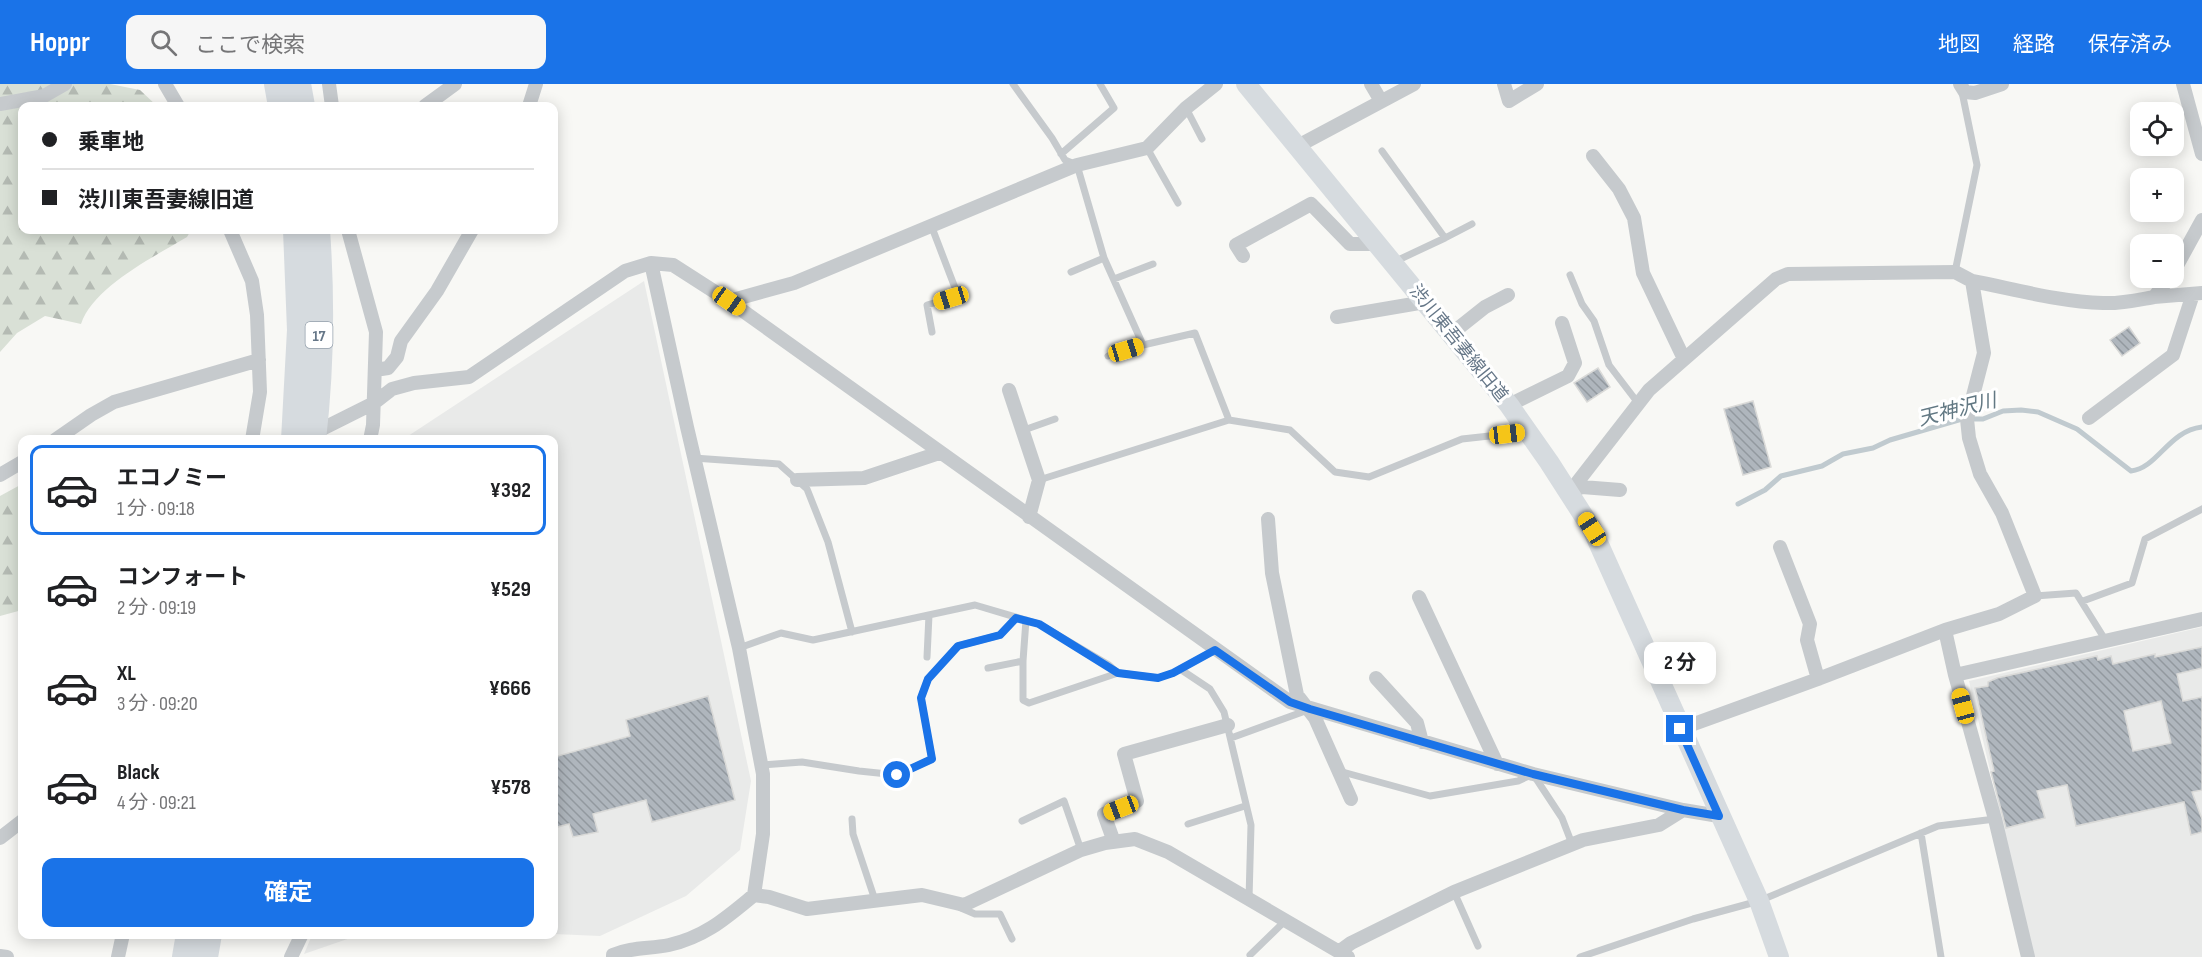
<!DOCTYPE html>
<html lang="ja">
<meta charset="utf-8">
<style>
body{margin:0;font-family:"Sofia Sans Condensed","Noto Sans JP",sans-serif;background:#f6f6f6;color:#202124;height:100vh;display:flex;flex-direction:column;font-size:22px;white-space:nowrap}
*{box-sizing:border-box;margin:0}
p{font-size:20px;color:#757577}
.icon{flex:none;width:33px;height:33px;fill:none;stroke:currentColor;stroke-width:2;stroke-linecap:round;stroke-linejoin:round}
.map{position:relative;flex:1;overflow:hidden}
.side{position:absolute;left:18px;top:351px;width:540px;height:504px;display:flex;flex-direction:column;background:#fff;border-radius:12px;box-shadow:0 3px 15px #0003}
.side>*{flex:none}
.guide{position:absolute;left:18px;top:18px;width:540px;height:132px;border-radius:12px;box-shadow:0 3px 15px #0003;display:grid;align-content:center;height:132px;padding:0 24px;background:#fff}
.tools{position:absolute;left:2130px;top:18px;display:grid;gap:12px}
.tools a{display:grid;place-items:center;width:54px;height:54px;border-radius:12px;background:#fff;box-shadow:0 3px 15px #0003;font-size:30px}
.end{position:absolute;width:27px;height:27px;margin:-14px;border:8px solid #1a73e8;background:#fff;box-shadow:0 0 0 3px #fff}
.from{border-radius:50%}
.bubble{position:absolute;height:42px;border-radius:12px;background:#fff;box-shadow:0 3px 15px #0003;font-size:20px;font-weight:700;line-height:42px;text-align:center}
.car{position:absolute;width:18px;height:36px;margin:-18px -9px;border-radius:8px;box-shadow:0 0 4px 2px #0007;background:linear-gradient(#f5c518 24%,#345 0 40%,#f5c518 0 76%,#345 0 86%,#f5c518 0)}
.guide b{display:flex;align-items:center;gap:21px;height:57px;font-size:22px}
.guide b+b{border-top:2px solid #e0e0e0}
.guide i{width:15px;height:15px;background:#202124}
ul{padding:10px 0 0;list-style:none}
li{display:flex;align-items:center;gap:18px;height:90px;margin:0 12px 9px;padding:0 12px;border:3px solid transparent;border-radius:12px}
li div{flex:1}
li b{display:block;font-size:22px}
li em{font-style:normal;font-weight:700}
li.active{border-color:#1a73e8}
li>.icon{width:54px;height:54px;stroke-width:1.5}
.action{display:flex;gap:12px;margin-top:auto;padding:12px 24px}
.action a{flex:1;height:69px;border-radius:12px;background:#1a73e8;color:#fff;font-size:24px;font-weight:700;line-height:69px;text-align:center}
header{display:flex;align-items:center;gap:36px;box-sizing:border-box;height:84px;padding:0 30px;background:#1a73e8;color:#fff}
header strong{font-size:28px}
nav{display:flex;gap:33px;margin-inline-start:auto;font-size:21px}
.search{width:420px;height:54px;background:#f6f6f6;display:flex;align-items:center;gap:15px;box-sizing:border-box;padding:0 21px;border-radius:12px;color:#757577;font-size:22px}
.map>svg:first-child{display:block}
</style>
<header>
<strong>Hoppr</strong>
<div class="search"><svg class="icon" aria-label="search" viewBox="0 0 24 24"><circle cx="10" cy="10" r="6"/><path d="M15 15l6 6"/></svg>ここで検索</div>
<nav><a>地図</a><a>経路</a><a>保存済み</a></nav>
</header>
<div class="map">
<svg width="2202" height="873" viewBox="0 0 2202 873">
<defs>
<pattern id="forest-firs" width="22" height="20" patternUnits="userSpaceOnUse" patternTransform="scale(1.5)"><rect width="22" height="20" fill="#d9e0d6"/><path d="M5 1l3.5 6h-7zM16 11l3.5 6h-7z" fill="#b4bab3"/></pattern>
<pattern id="building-back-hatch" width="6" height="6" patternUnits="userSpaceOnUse" patternTransform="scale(1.5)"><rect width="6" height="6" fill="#afb6bd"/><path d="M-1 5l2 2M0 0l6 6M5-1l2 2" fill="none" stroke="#92999f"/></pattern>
</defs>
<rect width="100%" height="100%" fill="#f8f8f5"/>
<path fill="#e9eae9" d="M644,197L751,697L740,766L686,812L600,852L554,850V356H402Z
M2202,543V873H2034L1969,597Z
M312,851V850L359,851L304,870Z"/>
<path fill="url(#forest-firs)" d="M0,0H110L140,6L157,22H22V146H191L187,153C154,173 94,202 81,240L45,232L17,249L0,268Z
M22,400V526L0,532V412Z"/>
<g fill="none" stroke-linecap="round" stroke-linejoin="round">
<path stroke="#c0cacf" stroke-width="5" d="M1738,420L1765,406L1781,392L1822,382L1843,370L1873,364L1890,356L1962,335H1983L2003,327L2021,326L2038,328L2077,345L2131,387C2158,384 2168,347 2202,343"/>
</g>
<path fill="url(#building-back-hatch)" stroke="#dadad8" stroke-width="1.5" fill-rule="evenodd" d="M2129,243L2140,259L2122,272L2110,256Z
M1598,284L1610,303L1587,318L1574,299Z
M1753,317L1771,383L1743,391L1724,325Z
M2202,563V584L2177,590L2183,617L2202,613V706L2192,708L2202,735V748L2191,751L2184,718L2076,742L2067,701L2037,707L2045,734L2006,744L1991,688L1994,687L1975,604L1988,602V598L1997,594L2097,572L2098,576L2111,572L2113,580L2155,570V573ZM2161,617L2171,659L2133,667L2124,627Z
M708,612L735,716L652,738L646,716L593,730L598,748L573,753L569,740L554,744V673L630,652L626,636Z"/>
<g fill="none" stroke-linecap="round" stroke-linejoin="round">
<path stroke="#c6cacd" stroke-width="7" d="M1013,0L1052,54L1065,76L1077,81L1104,174L1143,261L1195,249L1229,336
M1186,24L1202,55
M1147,64L1178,119
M1382,67L1445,154L1472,140
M1061,70L1114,24L1100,0
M931,141L957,209L951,214L927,221L932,248
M1396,177L1445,154
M1071,188L1104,174
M1955,188L1977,81L1962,8
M1570,191L1582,220L1594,237L1609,281L1638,319
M1114,195L1153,180
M1108,272L1143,261
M1024,346L1055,335
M694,374L779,380L807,405L828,458L852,548
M1039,396L1229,336L1290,346L1335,388L1369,393L1462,355L1526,348
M2035,512L2076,509L2106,557
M2083,517L2132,499L2145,455L2202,425
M1026,536L1023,577V616L1029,619L1118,589
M739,564L781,549L813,556L975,521L1039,540L1109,581L1118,589L1158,594L1173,589L1215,566
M927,573L929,531
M988,584L1023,577
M1180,585L1210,605L1224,628L1251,741L1249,815
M1231,654L1308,626
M762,681L802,678L859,687L897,691L932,675L921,614L928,595L958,562L1000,551L1016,534
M1339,687L1430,712L1518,697L1533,690L1562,734L1572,760
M852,735L853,750L875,816
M1022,737L1064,717L1081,766
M1188,740L1245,722
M1921,749L1941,873
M1454,808L1478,862
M961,824L975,830H1000L1012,855
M1250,871L1286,836
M1580,873L1693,835L1759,817L1938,742L1995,735"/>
<path stroke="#c6cacd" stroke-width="14" d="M165,0L178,22
M329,0L332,22
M1371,0L1381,17
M1504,0L1509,17L1537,0
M1960,0L1965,8L1975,9L2002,0
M2183,0L2202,70
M0,20L44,12L65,0
M425,22L455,0
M529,22L536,0
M1296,63L1414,0
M1593,72L1619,105L1634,134L1643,189L1684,275
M230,146L252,197L257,231L260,308L252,356
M348,146L376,248L373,341L370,356
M1243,172L1236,161L1311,120L1350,160H1377
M2174,187L2202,136
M2154,213L2202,209
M729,217L794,199L1077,81L1147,64L1186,24L1216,0
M1337,233L1425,218
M1451,250L1485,223L1508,211
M375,286L388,284L397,273L401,257L437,207L472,146
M1009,306L1039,396L1029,433
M1509,321L1568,292L1575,279L1562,239
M2089,334L2173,271L2193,210
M312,350L374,319L392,305L414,299L469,293L625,187L651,179L673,181L729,217L1290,618L1533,690L1683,726L1719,732
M55,356L91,331L114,318L259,276
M0,391L22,378
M797,396L864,394L939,369
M1569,409L1649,306L1776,195L1788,190L1955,188L1972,197
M1569,409L1582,403L1620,406
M1268,435L1272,489L1297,611L1315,634L1351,715
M1780,463L1810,540L1807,556L1818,595
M1419,513L1497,680
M1945,546L1955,591L1995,735L2028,873
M1955,591L2202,535
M1376,594L1417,639L1422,658
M1680,645L1818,595L1945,546L1999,530L2035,512L2002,429L1980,390L1969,354L1967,335L1984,269L1972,197C2014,205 2060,218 2103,219C2120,220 2137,216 2154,213L2169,194
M0,754L22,737
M1114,758L1104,730L1137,717L1124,670L1228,641
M754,811L769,813L807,825L922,811L964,821L1081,766L1105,759L1135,755L1168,768L1348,873
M1340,867L1351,859L1454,808L1583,756L1659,741L1683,726
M0,872L7,873
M118,873L123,850
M291,873L302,850
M613,873V871C631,863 650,865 669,861C705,853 726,834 754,811L763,750V690L739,564L687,343L651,179"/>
<path stroke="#d6dbdf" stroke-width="20" d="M1246,0L1509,321L1549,378L1592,445L1759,817L1779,873"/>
<path stroke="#d6dbdf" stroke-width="26" d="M277,0L281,22
M298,0L302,22
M294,356L300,246L296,146
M313,356C321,287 322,215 317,146
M185,873L189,850
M205,873L209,850"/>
</g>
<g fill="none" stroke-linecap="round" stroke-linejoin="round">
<path stroke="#1a73e8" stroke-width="8" d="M897,691L932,675L921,614L928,595L958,562L1000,551L1016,534L1039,540L1118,589L1158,594L1173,589L1215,566L1290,618L1310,625L1533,690L1683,726L1719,732L1680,645"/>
</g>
<g text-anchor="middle" stroke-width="6" stroke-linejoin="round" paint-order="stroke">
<rect fill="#fff" stroke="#94a0ac" stroke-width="1.5" x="305.5" y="238" width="27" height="26" rx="4.5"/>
<g font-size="16" font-weight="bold" fill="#678">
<text x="319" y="257">17</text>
</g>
<g font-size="18" fill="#678" stroke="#fff">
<text transform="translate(1459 259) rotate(51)" y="6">渋川東吾妻線旧道</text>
</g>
<g font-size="20" font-style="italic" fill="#627883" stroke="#fff">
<text transform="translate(1957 325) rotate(-14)" y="7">天神沢川</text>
</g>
</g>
</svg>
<div class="tools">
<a><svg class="icon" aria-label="locate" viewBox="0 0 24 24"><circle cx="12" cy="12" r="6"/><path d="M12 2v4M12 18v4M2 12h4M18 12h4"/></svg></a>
<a>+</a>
<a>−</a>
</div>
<i class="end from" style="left:897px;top:691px"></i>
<i class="end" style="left:1680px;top:645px"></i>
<div class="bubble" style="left:1644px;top:558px;width:72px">2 分</div>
<i class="car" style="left:951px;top:214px;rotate:253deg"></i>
<i class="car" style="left:729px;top:217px;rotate:125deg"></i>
<i class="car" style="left:1126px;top:266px;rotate:73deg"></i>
<i class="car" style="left:1507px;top:350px;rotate:83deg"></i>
<i class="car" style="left:1592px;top:445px;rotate:327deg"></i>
<i class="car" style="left:1963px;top:622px;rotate:345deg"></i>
<i class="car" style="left:1121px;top:724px;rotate:249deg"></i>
<div class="guide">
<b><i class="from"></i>乗車地</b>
<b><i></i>渋川東吾妻線旧道</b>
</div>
<section class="side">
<ul>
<li class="active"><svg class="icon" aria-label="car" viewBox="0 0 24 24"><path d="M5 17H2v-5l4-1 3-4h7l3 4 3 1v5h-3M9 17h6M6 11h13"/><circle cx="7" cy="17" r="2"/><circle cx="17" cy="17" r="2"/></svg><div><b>エコノミー</b><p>1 分 · 09:18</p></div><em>¥392</em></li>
<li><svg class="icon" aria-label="car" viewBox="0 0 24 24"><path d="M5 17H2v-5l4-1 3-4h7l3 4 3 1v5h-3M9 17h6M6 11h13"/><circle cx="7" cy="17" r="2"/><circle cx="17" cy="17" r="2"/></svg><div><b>コンフォート</b><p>2 分 · 09:19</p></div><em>¥529</em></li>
<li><svg class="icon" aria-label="car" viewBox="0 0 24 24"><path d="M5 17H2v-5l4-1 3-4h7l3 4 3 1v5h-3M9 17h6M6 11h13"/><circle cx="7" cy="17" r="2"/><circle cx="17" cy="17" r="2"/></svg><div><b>XL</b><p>3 分 · 09:20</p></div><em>¥666</em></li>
<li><svg class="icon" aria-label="car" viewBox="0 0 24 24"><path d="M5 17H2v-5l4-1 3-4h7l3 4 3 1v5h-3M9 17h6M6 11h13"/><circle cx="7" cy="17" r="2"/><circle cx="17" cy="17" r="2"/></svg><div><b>Black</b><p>4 分 · 09:21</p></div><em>¥578</em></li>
</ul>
<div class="action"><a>確定</a></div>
</section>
</div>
